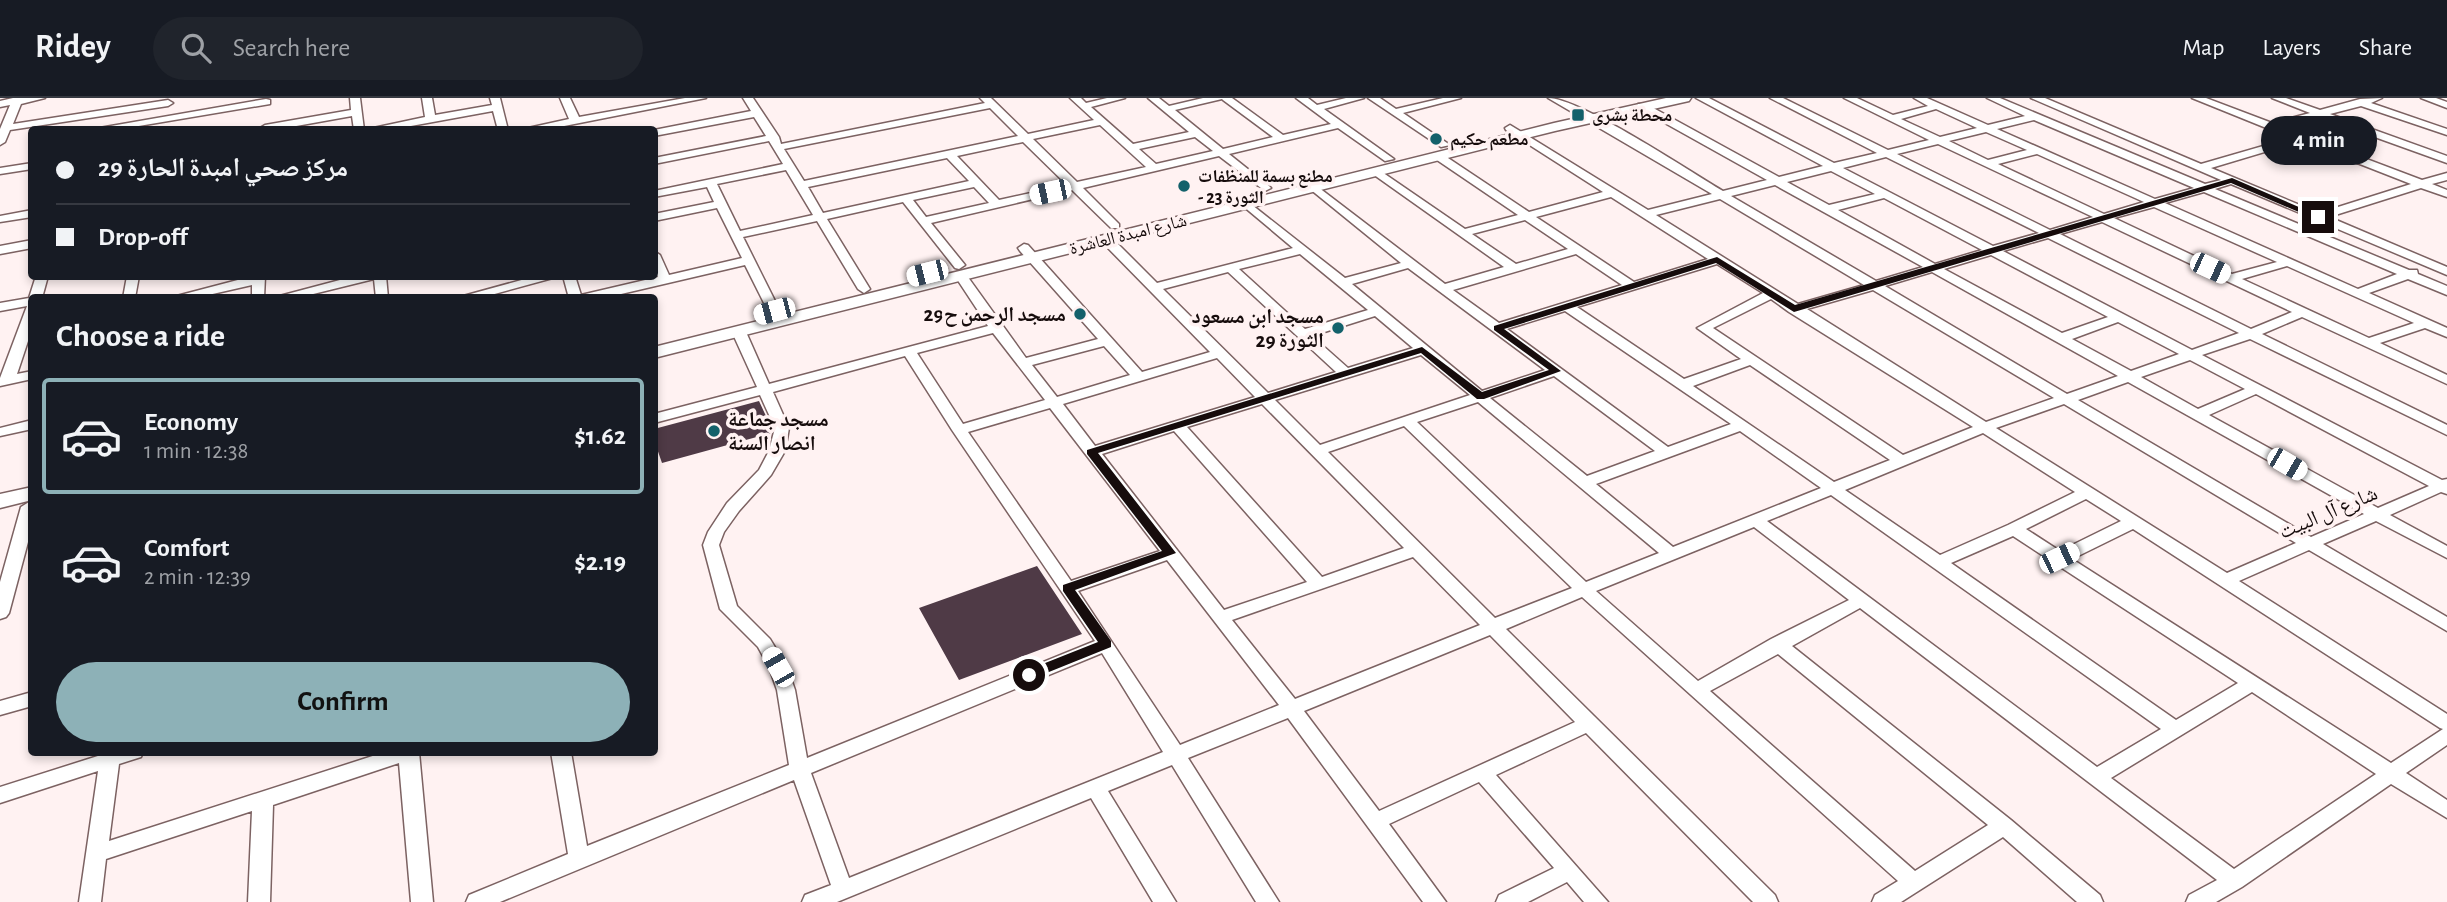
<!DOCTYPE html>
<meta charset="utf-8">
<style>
body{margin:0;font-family:"Alegreya Sans","Noto Naskh Arabic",sans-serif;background:#20242c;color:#f1f3f6;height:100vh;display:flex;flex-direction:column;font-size:26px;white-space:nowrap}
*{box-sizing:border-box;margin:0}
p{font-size:23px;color:#9ea1a6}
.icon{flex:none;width:38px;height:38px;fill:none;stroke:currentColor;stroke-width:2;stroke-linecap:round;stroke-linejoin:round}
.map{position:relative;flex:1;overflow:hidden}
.panel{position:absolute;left:28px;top:196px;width:630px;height:462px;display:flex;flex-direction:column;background:#171b24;border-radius:7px;box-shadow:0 4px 10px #0003}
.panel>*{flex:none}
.top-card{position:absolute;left:28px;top:28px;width:630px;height:154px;border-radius:7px;box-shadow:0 4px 10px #0003;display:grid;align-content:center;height:154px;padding:0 28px;background:#171b24}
.end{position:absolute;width:32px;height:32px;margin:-16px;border:9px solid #160c0c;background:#fff;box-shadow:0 0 0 4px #fff}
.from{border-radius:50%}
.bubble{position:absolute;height:49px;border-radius:24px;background:#171b24;box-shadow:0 4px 10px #0003;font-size:23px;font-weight:600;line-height:49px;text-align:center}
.car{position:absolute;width:21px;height:42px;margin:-21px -10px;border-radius:9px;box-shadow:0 0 5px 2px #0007;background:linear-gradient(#fff 24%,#345 0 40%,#fff 0 76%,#345 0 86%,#fff 0)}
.top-card b{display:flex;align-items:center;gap:24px;height:66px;font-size:26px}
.top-card b+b{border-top:2px solid #363941}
.top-card i{width:18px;height:18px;background:#f1f3f6}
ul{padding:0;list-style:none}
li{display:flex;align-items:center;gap:21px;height:116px;margin:0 14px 10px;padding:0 14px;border:4px solid transparent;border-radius:7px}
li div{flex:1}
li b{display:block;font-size:26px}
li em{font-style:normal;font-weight:600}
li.current{border-color:#8db1b7}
li>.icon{width:63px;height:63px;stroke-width:1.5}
h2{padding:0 28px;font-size:32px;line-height:84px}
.cta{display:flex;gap:14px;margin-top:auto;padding:14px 28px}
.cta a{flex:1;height:80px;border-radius:42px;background:#8db1b7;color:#111;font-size:28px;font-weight:600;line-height:80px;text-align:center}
header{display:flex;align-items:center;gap:42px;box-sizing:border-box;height:98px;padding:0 35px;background:#171b24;border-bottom:2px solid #363941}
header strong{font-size:33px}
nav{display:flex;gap:38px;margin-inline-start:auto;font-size:24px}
.search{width:490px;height:63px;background:#20242c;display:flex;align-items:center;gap:18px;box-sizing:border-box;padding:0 24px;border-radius:38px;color:#9ea1a6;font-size:26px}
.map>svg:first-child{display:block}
</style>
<header>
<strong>Ridey</strong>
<div class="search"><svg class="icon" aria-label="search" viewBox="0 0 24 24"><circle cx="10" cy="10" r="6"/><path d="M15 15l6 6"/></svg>Search here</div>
<nav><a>Map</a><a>Layers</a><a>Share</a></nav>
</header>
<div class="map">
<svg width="2447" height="804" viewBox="0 0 2447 804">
<rect width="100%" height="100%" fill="#fff2f2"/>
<path fill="#4f3a46" d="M759,303L772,331L771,335L662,365L654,342V331Z
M1037,468L1082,536L959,582L919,510Z"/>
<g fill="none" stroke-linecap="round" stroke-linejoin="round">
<defs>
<path id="minor" d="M13,0H45L21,6L13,26L168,2L173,5L168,8L10,32L5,44L0,47V31L10,7L0,9V3Z
M350,0H360L364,32H354L352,18L274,32L260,30L265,27L351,12Z
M422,0H432L435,17L492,7L490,0H500L508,32H498L493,13L389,32H364L425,19Z
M560,0H570L579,19L685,0H706L544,32H519L569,21Z
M743,0H753L779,39L781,46L985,5L980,0H991L1028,36L1094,22L1070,0H1081L1086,5L1107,0H1125L1091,9L1133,46L1189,34L1148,0H1159L1169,8L1203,0H1232L1283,37L1331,26L1296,0H1308L1317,7L1346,0H1364L1324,11L1394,61L1385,63L1338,30L1229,56L1269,88L1271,90L1265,93L1219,58L1083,90L1119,126V130H1111L1072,92L931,125L965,167L959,171L955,170L903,104L827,121L870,191L864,195L858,191L817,123L743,139L780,213L774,217L768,213L745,167L604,200H569L563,178H575L581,197L658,179L654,172V153L660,157L669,177L742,160L717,110L654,123V116L714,104L707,89L654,99V93L783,66L769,43L654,66V60L766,38L754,19L654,38V32L751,13ZM1222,1L1223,2L1273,39L1223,51L1175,12ZM990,10L1018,38L804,83L784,51ZM1100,27L1146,69L1077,84L1033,41ZM1195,39L1213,53L1156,66L1139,51ZM1023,44L1067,87L999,102L957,58ZM947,60L969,83L823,115L808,89ZM786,72L813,117L740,133L717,86ZM974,89L989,105L926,119L913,102Z
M1368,0H1380L1396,11L1443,0H1461L1403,15L1450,47L1441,49Z
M1548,0C1580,0 1689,73 1723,93L1767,82L1638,10V6H1646L1779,79L1823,68L1696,0H1709L1834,65L1877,55L1770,0H1783L1888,52L1929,42L1844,0H1857L1893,17L1928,8L1914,0H1927L1988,27L2025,18L1987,0H2000L2205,86L2221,82L2031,0H2045L2201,66L2291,40L2192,0H2206L2272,25L2310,15L2272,0H2286L2320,12L2360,1L2382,0L2371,5L2447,31V37L2361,8L2330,16L2447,58V65L2319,19L2282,29L2422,82L2447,75V82L2432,86L2447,92V99L2421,90L2329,119L2447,169V177L2231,86L2215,91L2409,172H2417L2418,176L2447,188V197L2408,181L2369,195L2447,230V239L2425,230L2380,245L2447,277V286L2302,219L2262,236L2447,327V337L2250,241L2202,257L2442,382L2447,381V396L2441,394L2390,417L2447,448V460L2376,423L2323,446L2447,519V533L2309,452L2239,483L2447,616V647L2406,675L2447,702V720L2391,686L2242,789L2216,804H2186L2189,797L2217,782L1860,510L1792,548L2011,722L2100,797L2103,804H2077L2003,739L1901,804H1872L1875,797L1898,783L1582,499L1506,531L1775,797L1778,804H1753L1586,635L1496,677L1608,804H1584L1567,784L1528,804H1496L1499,797L1554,770L1479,684L1389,726L1446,804H1423L1288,620L1188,660L1279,804H1256L1172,667L1108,693L1176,804H1153L1091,700L837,804H802L805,797L831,787L794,682L500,804H466L469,797L568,756L551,654H571L587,748L789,667L777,592L769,569L758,549L720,511L703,447L708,434L727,405L759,372L769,353L775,330L760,297L654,325V316L757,289L732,234L734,231H744L746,234L769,286L988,228L955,178L961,174L965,175L1026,260L1098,241L1020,153L1018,150L1024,146L1028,147L1142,274L1210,254L1103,145V139H1111L1157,185L1293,150L1243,108L1241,106L1247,103L1345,180L1401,165L1310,91V87L1314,86L1445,186L1504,169L1370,74L1379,72L1465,131L1518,117L1434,60V56H1442L1529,114L1603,94L1506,32L1505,30L1510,27L1648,112L1712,96ZM1936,11L1977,30L1940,39L1901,21ZM2034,22L2194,90L2155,101L1997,31ZM1986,34L2027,52L1988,62L1949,43ZM2301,43L2411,86L2319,115L2211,70ZM1938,46L2093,119L2050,132L1897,56ZM2037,56L2144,104L2104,116L1998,66ZM1886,59L2039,135L1993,148L1843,70ZM1831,73L1875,96L1829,107L1787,84ZM1775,87L1923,169L1876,183L1731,98ZM2204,94L2397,176L2358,191L2165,105ZM1611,99L1708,161L1634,184L1536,119ZM1884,100L1982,152L1935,166L1838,112ZM1720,101L1864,187L1798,206L1656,117ZM2154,109L2277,164L2232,176L2114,120ZM1525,122L1568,151L1516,166L1472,136ZM2102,124L2292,214L2251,231L2060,136ZM2048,140L2239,235L2192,252L2003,153ZM1300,156L1368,212L1305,231L1239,171ZM1576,156L1622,187L1499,225L1453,192ZM1991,157L2108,219L2062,235L1944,171ZM1717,166L1763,195L1697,230L1741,261L1684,281L1577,209ZM2287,168L2414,225L2369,240L2242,181ZM1408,170L1545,272L1482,293L1352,186ZM1228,174L1336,274L1268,295L1163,191ZM1932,174L2118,278L2067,296L1885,188ZM1873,192L2054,300L1986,324L1807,211ZM1771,201L1789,214L1973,329L1903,357L1713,230ZM1565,213L1731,326L1668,349L1507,231ZM1375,218L1413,250L1348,270L1312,238ZM2118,224L2179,256L2131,273L2072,241ZM993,235L1045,302L963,326L917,255ZM1104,248L1130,277L1057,299L1032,267ZM1421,257L1470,297L1320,347L1275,302ZM905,258L952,332L1095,543L807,660L795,592L787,569L770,541L737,508L719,447L724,434L739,413L771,377L785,353L789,330L773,294ZM1217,260L1255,299L1095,348L1063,306ZM2190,262L2245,291L2198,311L2141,279ZM1750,267L1890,362L1834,384L1693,288ZM1554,278L1655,353L1587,378L1490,300ZM2128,284L2364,416L2311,439L2078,302ZM2256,296L2429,388L2378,410L2209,317ZM1478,304L1659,455L1586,484L1417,324ZM1262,306L1404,450L1322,479L1187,329ZM2064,306L2296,445L2227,475L1996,330ZM1050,310L1160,453L1071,483L968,334ZM1404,328L1572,490L1495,520L1328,354ZM1174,333L1307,484L1224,512L1102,356ZM1740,333L1821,390L1673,449L1596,386ZM1983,335L2075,394L2008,427L1940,457L1845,392ZM1831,397L2161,631L2097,669L1767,423ZM2086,401L2121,423L2060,453L2026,431ZM1754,429L1849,502L1771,541L1698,583L1596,493ZM2133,431L2440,630L2443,631L2391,665L2072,461ZM2013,438L2238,585L2176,622L1951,465ZM1413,459L1480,527L1295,601L1232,522ZM1167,462L1279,607L1180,647L1078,493ZM1490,537L1575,624L1379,713L1304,613ZM1102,555L1163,654L849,780L811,675ZM1778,556L1988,727L1915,773L1710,593ZM2252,594L2376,676L2234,771L2111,680Z
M2421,0H2436L2447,4V10Z
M266,1L270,2V6L115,32H88Z
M32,65V71L0,76V70Z
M32,112V119L0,124V118Z
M32,142V150L0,156V148Z
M36,178H48L42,200H32V231L17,276L32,273V281L0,288V280L27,208L0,213V205L29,200Z
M127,178H139L135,200H123Z
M253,178H265L264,200H252V187L195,200H169Z
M355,178H386L388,200H376L374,181L297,200H272Z
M536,178H560L480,200H456Z
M32,322V331L0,338V330Z
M29,404L32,405V429L9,515L6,519L0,521V484L21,409Z
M32,594V608L0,617V603Z
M101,654H143L141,659L119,666L109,743L385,654H419L433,804H411L399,665L273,707L270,804H248L252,713L106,761L101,804H79L98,673L0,705V689L101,657Z"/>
<path id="major" d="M1666,0H1691L1689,3L1555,33L654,260V249L1554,25Z
M32,389V402L0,410V396Z"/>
</defs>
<use href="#minor" stroke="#7c6262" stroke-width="3"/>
<use href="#major" stroke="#7c6262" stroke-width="3"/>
<use href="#minor" fill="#fff" fill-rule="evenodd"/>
<use href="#major" fill="#fff" fill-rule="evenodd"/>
</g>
<path fill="#160c0c" d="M2232,80L2322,119L2315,121L2231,85L1794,214L1716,165L1504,231L1561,273L1484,301H1477L1421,255L1098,355L1176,455L1075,492L1111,543V549L1034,580H1025L1023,577L1025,573L1098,544L1063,493V487L1162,453L1087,356V352L1422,249L1482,294L1549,272L1494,232V228L1717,159L1795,207Z"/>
<g fill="#13616b" stroke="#fff2f2" stroke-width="2.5">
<rect x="1571" y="10" width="14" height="14" rx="3.5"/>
<circle cx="1436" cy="41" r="7"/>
<circle cx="1184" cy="88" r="7"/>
<circle cx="1080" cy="216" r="7"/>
<circle cx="1338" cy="230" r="7"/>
<circle cx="714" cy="333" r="7"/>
</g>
<g text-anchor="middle" stroke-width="7" stroke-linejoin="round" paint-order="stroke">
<g font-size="18" font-weight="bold" fill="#160c0c" stroke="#fff2f2" text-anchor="start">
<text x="1592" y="23">محطة بشرى</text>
<text x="1450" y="47">مطعم حكيم</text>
<text x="1198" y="84">مطنع بسمة للمنظفات<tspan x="1198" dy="21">- الثورة 23</tspan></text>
</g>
<g font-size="18" fill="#160c0c" stroke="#fff2f2">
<text transform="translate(1128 136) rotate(-14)" y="6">شارع امبدة العاشرة</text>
</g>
<g font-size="21" font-weight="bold" fill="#160c0c" stroke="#fff2f2" text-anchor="end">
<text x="1066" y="223">مسجد الرحمن ح29</text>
<text x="1324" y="225">مسجد ابن مسعود<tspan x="1324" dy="24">الثورة 29</tspan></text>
<text x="728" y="328" text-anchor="start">مسجد جماعة<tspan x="728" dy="24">انصار السنة</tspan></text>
</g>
<g font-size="21" fill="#160c0c" stroke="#fff2f2">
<text transform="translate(2328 414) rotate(-23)" y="7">شارع آل البيت</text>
</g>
</g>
</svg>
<i class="end from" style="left:1029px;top:577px"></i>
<i class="end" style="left:2318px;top:119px"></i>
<div class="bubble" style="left:2261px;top:18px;width:116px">4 min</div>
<i class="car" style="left:1050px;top:94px;rotate:258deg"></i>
<i class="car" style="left:2210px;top:170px;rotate:115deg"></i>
<i class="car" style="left:927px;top:175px;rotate:256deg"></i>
<i class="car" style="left:774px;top:213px;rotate:255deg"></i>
<i class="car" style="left:2287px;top:366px;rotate:120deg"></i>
<i class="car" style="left:2059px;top:460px;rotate:64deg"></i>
<i class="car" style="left:778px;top:569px;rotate:330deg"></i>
<div class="top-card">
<b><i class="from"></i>مركز صحي امبدة الحارة 29</b>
<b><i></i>Drop-off</b>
</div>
<section class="panel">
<h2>Choose a ride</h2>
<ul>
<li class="current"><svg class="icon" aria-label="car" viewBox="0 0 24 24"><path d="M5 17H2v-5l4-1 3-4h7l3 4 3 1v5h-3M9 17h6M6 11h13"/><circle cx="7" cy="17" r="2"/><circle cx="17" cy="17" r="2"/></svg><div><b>Economy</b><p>1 min · 12:38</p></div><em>$1.62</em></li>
<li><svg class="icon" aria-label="car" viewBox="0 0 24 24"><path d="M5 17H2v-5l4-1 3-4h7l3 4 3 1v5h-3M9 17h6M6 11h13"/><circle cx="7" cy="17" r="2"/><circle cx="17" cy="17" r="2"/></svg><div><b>Comfort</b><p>2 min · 12:39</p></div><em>$2.19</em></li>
</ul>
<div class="cta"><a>Confirm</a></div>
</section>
</div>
